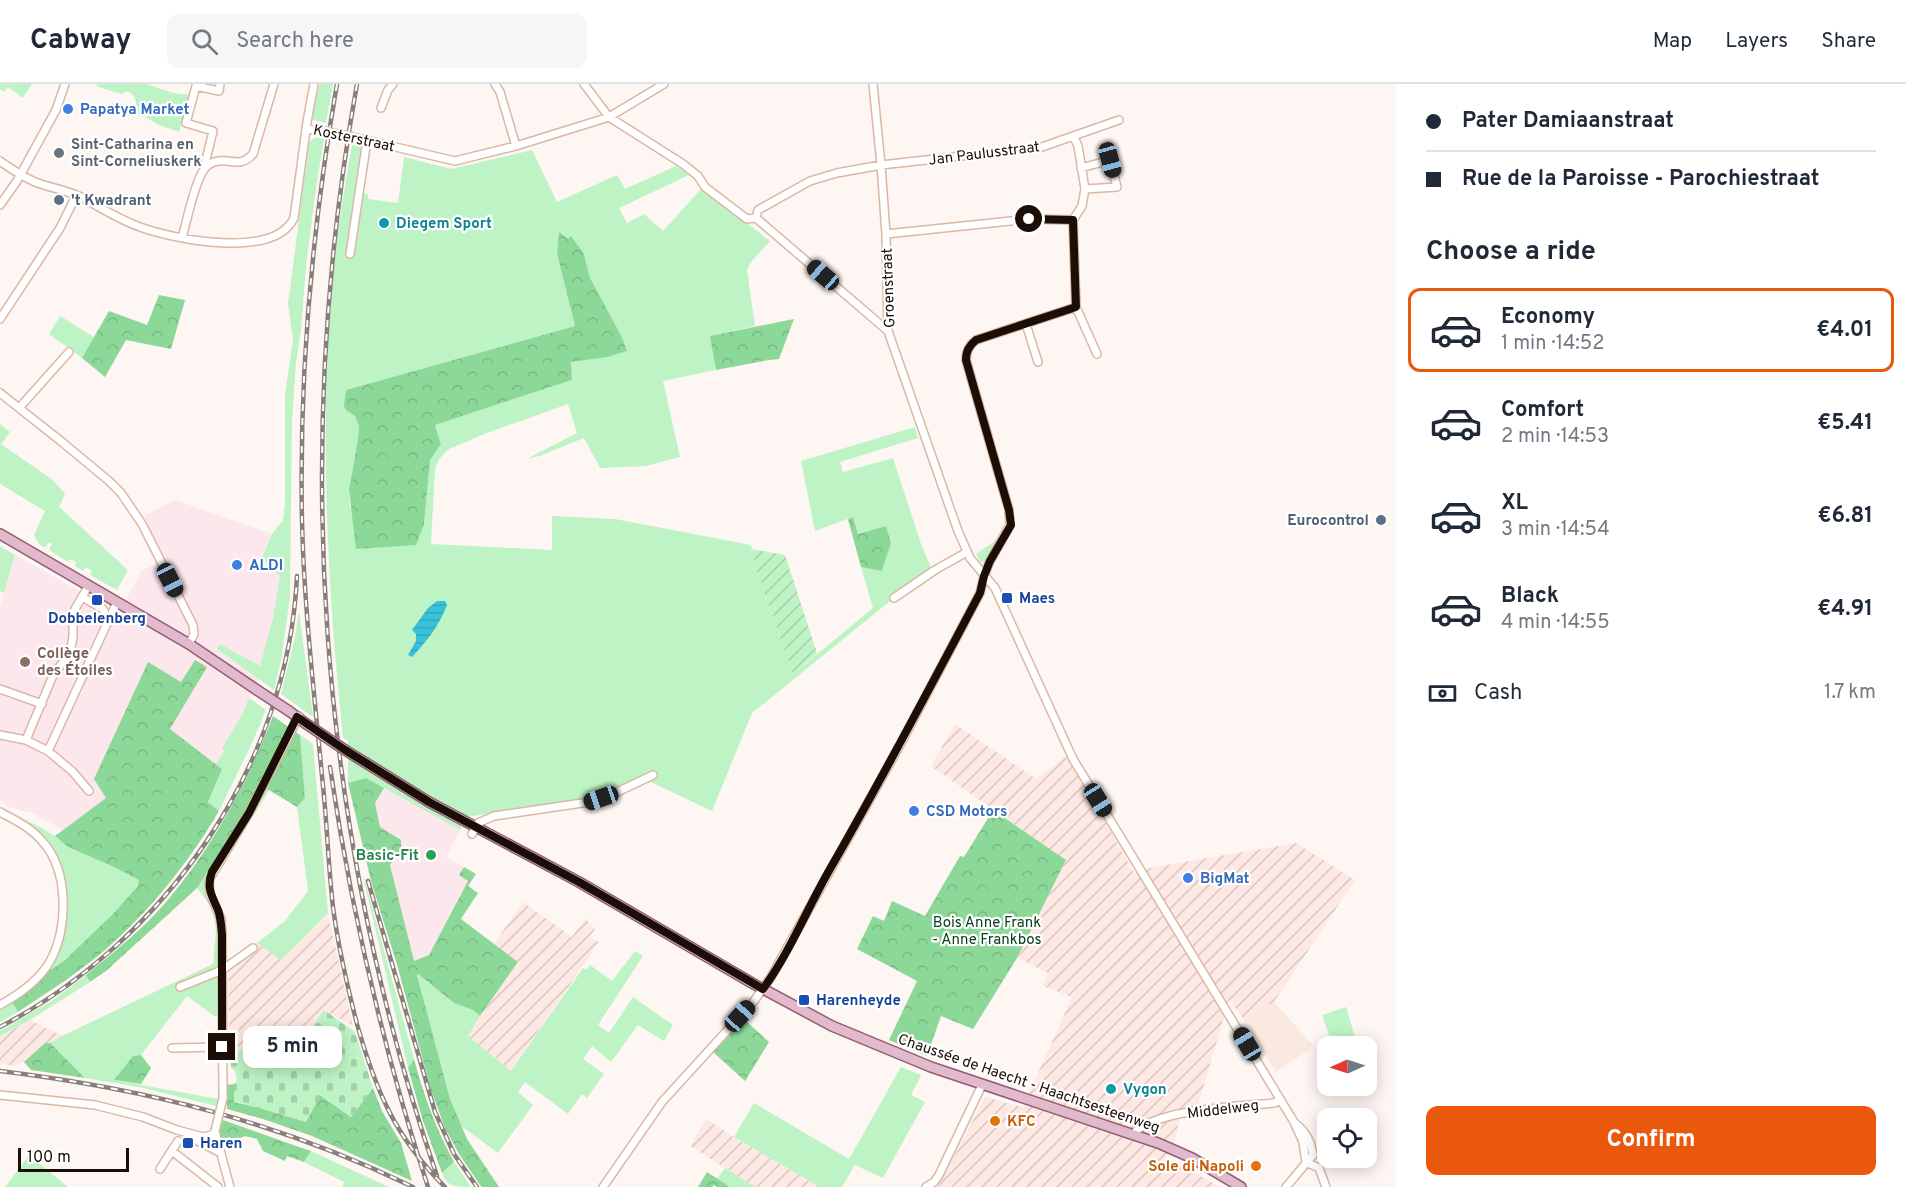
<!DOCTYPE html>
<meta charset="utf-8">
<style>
body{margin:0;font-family:Overpass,sans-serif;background:#f6f6f7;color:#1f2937;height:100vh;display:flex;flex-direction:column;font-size:22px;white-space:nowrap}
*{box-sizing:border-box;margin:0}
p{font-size:20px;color:#747a83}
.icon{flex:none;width:33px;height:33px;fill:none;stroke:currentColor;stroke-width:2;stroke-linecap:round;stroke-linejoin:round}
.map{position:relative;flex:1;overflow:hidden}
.side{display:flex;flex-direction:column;background:#fff;width:510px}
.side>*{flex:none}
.guide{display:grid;align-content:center;height:132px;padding:0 30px;background:#fff}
.needle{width:39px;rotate:267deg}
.fabs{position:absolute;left:1317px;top:952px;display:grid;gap:12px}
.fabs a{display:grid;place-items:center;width:60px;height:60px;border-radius:12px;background:#fff;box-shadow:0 3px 15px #0003;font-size:30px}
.scale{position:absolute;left:18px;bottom:15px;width:111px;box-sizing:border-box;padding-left:6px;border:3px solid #1a0e07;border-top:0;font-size:16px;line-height:21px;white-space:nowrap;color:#1a0e07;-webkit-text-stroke:4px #fff;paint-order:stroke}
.end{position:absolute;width:27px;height:27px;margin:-14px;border:8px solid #1a0e07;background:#fff;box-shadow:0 0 0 3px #fff}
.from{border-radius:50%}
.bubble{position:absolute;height:42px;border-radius:12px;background:#fff;box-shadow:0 3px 15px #0003;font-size:20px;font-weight:700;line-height:42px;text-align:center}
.car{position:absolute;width:18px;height:36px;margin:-18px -9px;border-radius:8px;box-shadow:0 0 4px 2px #0007;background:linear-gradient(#222 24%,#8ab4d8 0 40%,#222 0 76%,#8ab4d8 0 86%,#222 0)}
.guide b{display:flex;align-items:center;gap:21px;height:57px;font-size:22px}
.guide b+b{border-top:2px solid #e0e1e3}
.guide i{width:15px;height:15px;background:#1f2937}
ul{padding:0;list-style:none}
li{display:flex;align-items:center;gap:18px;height:84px;margin:0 12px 9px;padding:0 18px;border:3px solid transparent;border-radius:12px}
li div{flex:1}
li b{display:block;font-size:22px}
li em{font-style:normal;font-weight:700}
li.active{border-color:#ea580c}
li>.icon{width:54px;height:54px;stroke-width:1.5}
h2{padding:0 30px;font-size:27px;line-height:72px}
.pay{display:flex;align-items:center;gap:15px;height:66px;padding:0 30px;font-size:22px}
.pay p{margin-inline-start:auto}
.primary-button{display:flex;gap:12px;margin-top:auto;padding:12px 30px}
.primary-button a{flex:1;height:69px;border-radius:12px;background:#ea580c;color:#fff;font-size:24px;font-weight:700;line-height:69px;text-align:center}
header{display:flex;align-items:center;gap:36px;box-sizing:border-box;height:84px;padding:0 30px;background:#fff;border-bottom:2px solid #e0e1e3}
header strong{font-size:28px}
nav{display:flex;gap:33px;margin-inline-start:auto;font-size:21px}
.search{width:420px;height:54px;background:#f6f6f7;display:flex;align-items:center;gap:15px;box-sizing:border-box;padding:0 21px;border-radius:12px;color:#747a83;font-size:22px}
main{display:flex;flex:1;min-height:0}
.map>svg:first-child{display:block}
</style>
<header>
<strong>Cabway</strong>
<div class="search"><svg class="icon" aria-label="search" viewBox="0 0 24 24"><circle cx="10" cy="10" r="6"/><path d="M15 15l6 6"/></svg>Search here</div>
<nav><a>Map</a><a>Layers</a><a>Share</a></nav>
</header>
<main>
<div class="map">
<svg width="1396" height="1103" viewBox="0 0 1396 1103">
<defs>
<pattern id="industrial-furrows" width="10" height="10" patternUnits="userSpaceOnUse" patternTransform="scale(1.5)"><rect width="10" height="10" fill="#fde8e4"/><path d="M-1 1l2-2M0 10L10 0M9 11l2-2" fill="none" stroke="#d8c6c2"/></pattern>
<pattern id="forest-crowns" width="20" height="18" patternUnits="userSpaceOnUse" patternTransform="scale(1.5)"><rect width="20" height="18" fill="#8cd898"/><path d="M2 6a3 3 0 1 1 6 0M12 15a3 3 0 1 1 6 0" fill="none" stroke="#78b882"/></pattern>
<pattern id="cemetery-stones" width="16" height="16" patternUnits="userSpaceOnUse" patternTransform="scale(1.5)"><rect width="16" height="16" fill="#bef4c5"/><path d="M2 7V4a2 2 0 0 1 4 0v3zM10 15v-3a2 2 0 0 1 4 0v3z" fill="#a3d0a8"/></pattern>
<pattern id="garden-furrows" width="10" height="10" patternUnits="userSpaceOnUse" patternTransform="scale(1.5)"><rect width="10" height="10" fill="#bef4c5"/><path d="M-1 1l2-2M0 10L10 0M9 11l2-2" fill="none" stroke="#a3d0a8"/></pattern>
<pattern id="water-rules" width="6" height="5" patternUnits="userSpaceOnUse" patternTransform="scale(1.5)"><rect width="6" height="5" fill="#38c2da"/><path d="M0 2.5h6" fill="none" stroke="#31a6ba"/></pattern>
</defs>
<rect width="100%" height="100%" fill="#fdf6f2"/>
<path fill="#fce7ed" d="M175,416L272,450L262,474L280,492L273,534L259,588V594L225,666L216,680L170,645L181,599L106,714L63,746L33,729L9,723L0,716V523L15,471L119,529L141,487L165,475L144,432Z
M384,704L460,746L446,773L464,783L460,791L468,797L429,871L414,878L390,780L401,765L380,743L375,719Z"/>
<path fill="url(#industrial-furrows)" d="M955,640L1036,695L1068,671L1134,789L1149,784L1296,759L1355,796L1274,918L1243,934L1229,916L1197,1025L1180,1032L1175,1057L1164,1074L1181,1081L1220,1103H938L985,1013L1023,1023L1072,913L1043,902L1048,889L1017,874L1066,776L931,682Z
M523,818L572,853L585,834L595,845L590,853L599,858L511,987L467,952L518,878L494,860Z
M328,830L353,942L324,926L291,968H279L273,976L248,966L230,968L228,879L257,859L281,876Z
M30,936L62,952L50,959H45L24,978L14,982L0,979V952Z
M706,1035L734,1053L820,1103H756L690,1062Z"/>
<path fill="#fae9df" d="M1274,918L1312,960L1310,965L1276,988L1243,934Z"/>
<path fill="#bef4c5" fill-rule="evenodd" d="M0,0H32L23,14L8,3L4,8L0,5Z
M98,0H146L174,9L190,11L179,48L159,41L136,28C137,18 136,11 127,7L121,10L96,2Z
M320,0H333L326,39L313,36L311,34Z
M316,53L324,55L316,104L306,182L301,246L296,279L292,336L290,513L281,577L274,606L217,565L220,560L260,582L273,534L280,492L262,474L272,450L283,436L285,420V310L293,256L288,220L309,58Z
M352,61L368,64L361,109L368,110V115L398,119L404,73L451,85L532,66L557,118L617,91L625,105L676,82L689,91L619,124L627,139L644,130L663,147L702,104L770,157L751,178L747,186L755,242L711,252L716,286L663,297L680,373L646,382L600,384L584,354L540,372L528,374L577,349L568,320L487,349L449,365L439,375L435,385L431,460L552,466V432L615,435L751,461L757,488L793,590L873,524L861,483L882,487L891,459L886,442L858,450L853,433L815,447L801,377L915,343L918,354L840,378L843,388L893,374L921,460L932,486L926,494L889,518L752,629L712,727L642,694L618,705L588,716L466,733L460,746L366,694L348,699V657L343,653C326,492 318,326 336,164C340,130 346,95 352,61ZM559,149L584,170L590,194L621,251L627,267L608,273L571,278L572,296L435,341L441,360L430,376L424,440L418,451L350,424L349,406L358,355L359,342L355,332L346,326V306L575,242L557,170Z
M60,232L94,253L82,274L49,250Z
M0,340L10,348L1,360L53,396L65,410L59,423L128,486L117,506L90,491L92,487L86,483L83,487L75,482L76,478L70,475L68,478L49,466L52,460L49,458L45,464L39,460L34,451L45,427L0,400Z
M999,454L1001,455L985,477L980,478L976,470Z
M0,462L15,471L4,509L0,507Z
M299,527L313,633L281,610L295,553Z
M249,614L266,626L253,657L219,727L208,718L222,685L216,680L224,667L222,664L242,631Z
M300,651L313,660L328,829L281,876L257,859L284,838L308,807L297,723L305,714Z
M260,699L270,705L214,794V809L220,821L225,838V856L220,857L217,932H214L187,912L141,971L133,972L114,996L218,1015L216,1022L139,1003L85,994L50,959L62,952L213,880L216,846L212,824L197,804L242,735Z
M0,724L36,741L55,752L68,763L114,783L139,796L140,798C131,816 70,875 52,885L49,884C60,854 73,826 62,794C58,781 50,768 43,756L36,758L16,741L0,733Z
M363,793L364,794L414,975L408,984Z
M635,867L643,872L598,941L609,949L633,913L673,941L664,957L638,941L611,978L592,962L583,975L604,990L587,1014L582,1010L568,1030L525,998L518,1008L533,1021L498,1069L460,1041L450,1015L417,891L418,890L454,919L473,926L480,932L468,952L511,987L583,884L586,886L590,881L612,897Z
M86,891L90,898L30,936L0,952V947L53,916Z
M12,918L18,928L0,938V924Z
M1346,923L1358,963H1333L1322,931Z
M901,983L921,991L911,1011L925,1018L883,1094L855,1081L842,1103H820L734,1053L754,1019L849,1075Z
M311,1067L389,1103H342L344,1098L304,1078Z
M29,1071L68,1103H5Z
M454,1078L471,1103C456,1103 447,1103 442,1089Z
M725,1084L756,1103H730L717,1095Z"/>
<path fill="url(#forest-crowns)" d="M559,148L568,155L571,152L584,170L590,194L621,251L627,267L608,273L571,278L572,296L435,341L441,360L430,376L424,440L416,461L356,465L349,406L358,355L359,342L355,332L346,326L344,322L346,306L575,242L557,170Z
M159,211L185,216L171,265L126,256L105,293L82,274L109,227L147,241Z
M794,235L779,275L769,276L716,286L710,252Z
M853,433L858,450L886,442L891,459L882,487L861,483L848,435Z
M195,576L207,583L170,645L222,685L208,718L219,727C189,778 150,827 105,866C78,889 48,908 18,928L12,918L49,884L52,885L65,876L113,830L138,802L139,796L114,783L68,763L55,752L106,714L94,695L148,578L181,598Z
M273,632L300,651L305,714L297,723L259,700L242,735L197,804L106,887L90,898L86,891C114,868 143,845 167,817C214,761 247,699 273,632Z
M366,694L384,704L375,719L380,743L401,756V765L390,781L414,877L429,871L468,797L459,791L464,783L476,790L468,802L478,809L461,835L518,878L480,932L473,926L454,919L418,890L417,891L450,1015L467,1055L499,1103H482L480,1101L459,1070L445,1044L431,1006L398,884L371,797L348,699Z
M993,726L1066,776L1017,874L973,945L941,932L927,972L889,956L917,897L857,865L873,832L884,837L892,817L925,832L960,772L964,773Z
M744,935L769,958L745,997L713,968Z
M45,959H50L85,994L31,986L24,978Z
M141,971L151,984L141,1000L114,996L133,972Z
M414,975C424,1012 436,1045 454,1078L442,1089L423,1037L408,984Z
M234,1000V1018L270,1026L320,1011L351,1033L373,1004L382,1027L401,1059L412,1097L312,1052L263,1035L227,1025V1001Z
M223,1036L299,1063L311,1067L304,1078L287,1072L285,1077L263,1067L257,1055L245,1052L231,1058L229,1053L221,1056L219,1048Z
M707,1088L730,1103H717L714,1101L712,1103H698Z"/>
<path fill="url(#cemetery-stones)" d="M324,926L355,948L373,1004L351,1033L321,1011L306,1038L234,1017V1000L237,996L235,987L231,984L230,968L249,966L273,977L281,972L290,974Z"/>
<path fill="url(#garden-furrows)" d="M752,465L785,471L817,569L793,590L757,488Z"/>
<path fill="url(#water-rules)" d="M437,517H445L447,521C439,542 427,557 412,573L408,571L416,557V550L412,546L428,524Z"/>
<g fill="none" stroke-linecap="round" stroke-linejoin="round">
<defs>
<path id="minor" d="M495,0L500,8L516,62
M584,0L609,33L683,80L698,92L705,103L747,135L756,134L888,247
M873,0L881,81L886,150L888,247L958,447L970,474L995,504L1073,675L1294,1038L1303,1058L1306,1078
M381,24L388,6L393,0
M306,45L323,47
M353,53L455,77L516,62L609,33L664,0
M0,77C11,85 22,92 35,98C50,104 68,106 83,114C101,124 120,136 140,143C173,155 274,176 294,134L307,38L314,0
M204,84L213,47L186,39L196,2L219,7L220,0
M1081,84L1110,76L1117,103L1085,105
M0,121L17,97L56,26L65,0
M756,134L758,126L810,97L837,89L881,81L1042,63L1119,36
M886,150L1029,135L1073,136
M182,154C187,136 194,101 203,87C206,82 212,78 218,77C233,75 240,84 253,70L274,0
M350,170L367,56
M1076,223L1097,270
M0,235L60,144L76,112
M1026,240L1038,278
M0,309L62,358L109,397L121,409L142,440L193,541L194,550L189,560
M20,323L69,268
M89,501L75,525L73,533V553L71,564L66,575L54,589L26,656L48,667L117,518
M82,513L103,525L108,536
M894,514L935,486L967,468
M0,605L42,620
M0,651L26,656
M48,667L73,688L89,707
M0,728C15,736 30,743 42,757C69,786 69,846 49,879C38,897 18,911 0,921
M472,750L478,739L494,732L589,718L613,710L653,691
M180,903L222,886L253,864
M172,964L222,963
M0,1011L95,1021L143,1033L177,1046L203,1053L216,1050
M223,1014L222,851L221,835L210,810L209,796L249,729L299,632
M215,1048L230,1103
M1133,1050C1155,1025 1241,1022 1274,1019L1280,1016
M190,1053L221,1069
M172,1067L218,1103
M1306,1078L1319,1084L1326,1103
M160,1085L178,1057
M603,1103L662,1018L754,917L771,893L900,661L980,509L984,492L990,477L1010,441L1009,426L966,276C966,267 969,261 976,256L1076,223L1073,136L1082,122L1085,105L1078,62L1074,53
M926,1103L934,1098L939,1091L982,1001
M1286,1103L1313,1071C1311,1057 1306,1048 1295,1039"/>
<path id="major" d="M0,450L189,560L257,606
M289,627L305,639
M345,666L429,718L579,798L752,899L832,942L931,983L1158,1059L1192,1074L1241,1103"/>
</defs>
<use href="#minor" stroke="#dab8a4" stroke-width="10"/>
<use href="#major" stroke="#905f72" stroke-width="12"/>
<use href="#minor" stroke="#fff" stroke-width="7"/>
<use href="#major" stroke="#e2b9cd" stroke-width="9"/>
<defs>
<path id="rail" d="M337,0C312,144 299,290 302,437C304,522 314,607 322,692C327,736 328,779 333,823C338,862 347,901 357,940C376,1007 395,1053 445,1103
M357,0C292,363 317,742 437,1092
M330,683C351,826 383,965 428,1103
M368,797L435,1028L454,1070L477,1103
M0,943C166,856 288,682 297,492
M0,987C147,1005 279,1038 413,1103"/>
</defs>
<use href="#rail" stroke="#897f7a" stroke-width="4.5"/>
<use href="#rail" stroke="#fff" stroke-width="2" stroke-dasharray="7" stroke-linecap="butt"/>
<defs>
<path id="minor-bridge" d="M323,47L353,53
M215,1047L223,1014"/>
<path id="major-bridge" d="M257,606L289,627
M305,639L345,666"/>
</defs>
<use href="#minor-bridge" stroke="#dab8a4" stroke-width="10" stroke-linecap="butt"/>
<use href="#major-bridge" stroke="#905f72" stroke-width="12" stroke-linecap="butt"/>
<use href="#minor-bridge" stroke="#fff" stroke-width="7"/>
<use href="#major-bridge" stroke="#e2b9cd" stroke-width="9"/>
</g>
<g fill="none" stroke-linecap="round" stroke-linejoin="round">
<path stroke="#1a0e07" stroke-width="8" d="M222,963V850C221,842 221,834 218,826C212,812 206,804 212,788L249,729L297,633L345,666L429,718L579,798L763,905C790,868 807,825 830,785C882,695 931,602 980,509L984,492L990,477L1011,441L1009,426L966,276C966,267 969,262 976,256L1076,223L1073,136L1029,135"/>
</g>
<g fill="#3f7fe0" stroke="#fff" stroke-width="2">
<circle cx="68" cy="25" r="6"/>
<circle cx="237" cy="481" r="6"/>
<circle cx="914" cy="727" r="6"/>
<circle cx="1188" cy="794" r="6"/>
</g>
<circle fill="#6b7280" stroke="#fff" stroke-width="2" cx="59" cy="69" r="6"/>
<g fill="#5c6f8a" stroke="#fff" stroke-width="2">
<circle cx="59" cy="116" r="6"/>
<circle cx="1381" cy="436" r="6"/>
</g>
<g fill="#0f9aa8" stroke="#fff" stroke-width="2">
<circle cx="384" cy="139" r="6"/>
<circle cx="1111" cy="1005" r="6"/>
</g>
<g fill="#1a4fb4" stroke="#fff" stroke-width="2">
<rect x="1001" y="508" width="12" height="12" rx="3"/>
<rect x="91" y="510" width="12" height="12" rx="3"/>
<rect x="798" y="910" width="12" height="12" rx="3"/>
<rect x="182" y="1053" width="12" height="12" rx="3"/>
</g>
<circle fill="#8d6e63" stroke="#fff" stroke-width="2" cx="25" cy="578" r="6"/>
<circle fill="#2e9e5b" stroke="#fff" stroke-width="2" cx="431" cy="771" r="6"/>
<g fill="#e8710a" stroke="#fff" stroke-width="2">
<circle cx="995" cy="1037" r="6"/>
<circle cx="1256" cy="1082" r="6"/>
</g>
<g text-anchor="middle" stroke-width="4.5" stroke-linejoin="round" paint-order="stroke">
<g font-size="15" font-weight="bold" fill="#366cbe" stroke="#fff" text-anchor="start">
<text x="80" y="30">Papatya Market</text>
<text x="249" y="486">ALDI</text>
<text x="926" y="732">CSD Motors</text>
<text x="1200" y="799">BigMat</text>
</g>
<g font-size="15" fill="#1a0e07" stroke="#fff">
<text transform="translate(354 54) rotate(12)" y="5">Kosterstraat</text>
<text transform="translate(984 69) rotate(-7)" y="5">Jan Paulusstraat</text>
<text transform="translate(888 204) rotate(-92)" y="5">Groenstraat</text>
<text transform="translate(1029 999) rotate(19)" y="5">Chaussée de Haecht - Haachtsesteenweg</text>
<text transform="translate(1223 1025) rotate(-7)" y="5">Middelweg</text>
</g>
<g font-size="15" font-weight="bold" fill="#5b616d" stroke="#fff" text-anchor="start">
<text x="71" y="65">Sint-Catharina en<tspan x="71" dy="17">Sint-Corneliuskerk</tspan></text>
</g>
<g font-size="15" font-weight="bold" fill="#4e5e75" stroke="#fff" text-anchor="start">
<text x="71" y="121">'t Kwadrant</text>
<text x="1369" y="441" text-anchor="end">Eurocontrol</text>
</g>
<g font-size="15" font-weight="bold" fill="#0d838f" stroke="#fff" text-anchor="start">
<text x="396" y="144">Diegem Sport</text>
<text x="1123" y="1010">Vygon</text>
</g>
<g font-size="15" font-weight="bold" fill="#164399" stroke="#fff" text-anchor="start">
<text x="1019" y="519">Maes</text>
<text x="97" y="539" text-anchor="middle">Dobbelenberg</text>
<text x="816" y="921">Harenheyde</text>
<text x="200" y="1064">Haren</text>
</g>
<g font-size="15" font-weight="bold" fill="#785e54" stroke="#fff" text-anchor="start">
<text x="37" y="574">Collège<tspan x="37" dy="17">des Étoiles</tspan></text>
</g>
<g font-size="15" font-weight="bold" fill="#27864d" stroke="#fff" text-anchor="end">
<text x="419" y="776">Basic-Fit</text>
</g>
<g font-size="15" fill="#0a431b" stroke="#fff">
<text x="987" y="843">Bois Anne Frank<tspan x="987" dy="17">- Anne Frankbos</tspan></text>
</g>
<g font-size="15" font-weight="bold" fill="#c56008" stroke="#fff" text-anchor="start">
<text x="1007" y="1042">KFC</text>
<text x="1244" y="1087" text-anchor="end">Sole di Napoli</text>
</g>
</g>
</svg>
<div class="fabs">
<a><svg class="needle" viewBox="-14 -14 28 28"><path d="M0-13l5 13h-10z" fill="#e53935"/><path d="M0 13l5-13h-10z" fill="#747a83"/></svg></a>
<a><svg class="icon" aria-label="locate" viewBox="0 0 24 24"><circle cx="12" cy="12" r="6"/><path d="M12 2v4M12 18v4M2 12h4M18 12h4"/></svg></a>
</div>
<div class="scale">100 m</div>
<i class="end from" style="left:1029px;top:135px"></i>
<i class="end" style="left:222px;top:963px"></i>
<div class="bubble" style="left:243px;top:942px;width:99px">5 min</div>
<i class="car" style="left:1110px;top:76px;rotate:165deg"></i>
<i class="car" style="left:823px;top:191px;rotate:311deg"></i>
<i class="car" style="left:170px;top:496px;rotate:153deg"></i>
<i class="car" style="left:601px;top:714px;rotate:251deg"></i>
<i class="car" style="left:1098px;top:716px;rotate:148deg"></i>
<i class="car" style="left:740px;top:932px;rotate:42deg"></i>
<i class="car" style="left:1247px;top:960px;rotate:329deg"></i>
</div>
<section class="side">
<div class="guide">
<b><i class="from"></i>Pater Damiaanstraat</b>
<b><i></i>Rue de la Paroisse - Parochiestraat</b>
</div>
<h2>Choose a ride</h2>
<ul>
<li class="active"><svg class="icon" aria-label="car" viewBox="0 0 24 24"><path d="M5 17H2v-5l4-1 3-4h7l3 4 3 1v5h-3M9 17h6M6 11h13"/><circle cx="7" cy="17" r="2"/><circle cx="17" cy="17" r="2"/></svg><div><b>Economy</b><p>1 min · 14:52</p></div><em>€4.01</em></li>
<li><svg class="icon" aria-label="car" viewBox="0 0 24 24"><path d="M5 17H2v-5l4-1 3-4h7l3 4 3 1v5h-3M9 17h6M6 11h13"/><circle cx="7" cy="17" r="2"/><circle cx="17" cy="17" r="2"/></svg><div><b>Comfort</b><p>2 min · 14:53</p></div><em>€5.41</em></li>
<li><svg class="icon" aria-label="car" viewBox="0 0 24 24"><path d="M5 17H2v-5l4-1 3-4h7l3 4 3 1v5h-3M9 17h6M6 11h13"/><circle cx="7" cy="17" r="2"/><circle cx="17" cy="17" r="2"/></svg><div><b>XL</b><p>3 min · 14:54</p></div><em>€6.81</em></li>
<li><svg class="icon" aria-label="car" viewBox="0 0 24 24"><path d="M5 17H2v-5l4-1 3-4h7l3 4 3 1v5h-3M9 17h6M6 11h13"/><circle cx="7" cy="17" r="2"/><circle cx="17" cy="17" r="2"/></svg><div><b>Black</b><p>4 min · 14:55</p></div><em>€4.91</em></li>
</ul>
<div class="pay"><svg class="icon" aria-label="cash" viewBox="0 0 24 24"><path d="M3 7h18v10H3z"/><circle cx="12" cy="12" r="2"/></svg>Cash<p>1.7 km</p></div>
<div class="primary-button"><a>Confirm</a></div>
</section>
</main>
